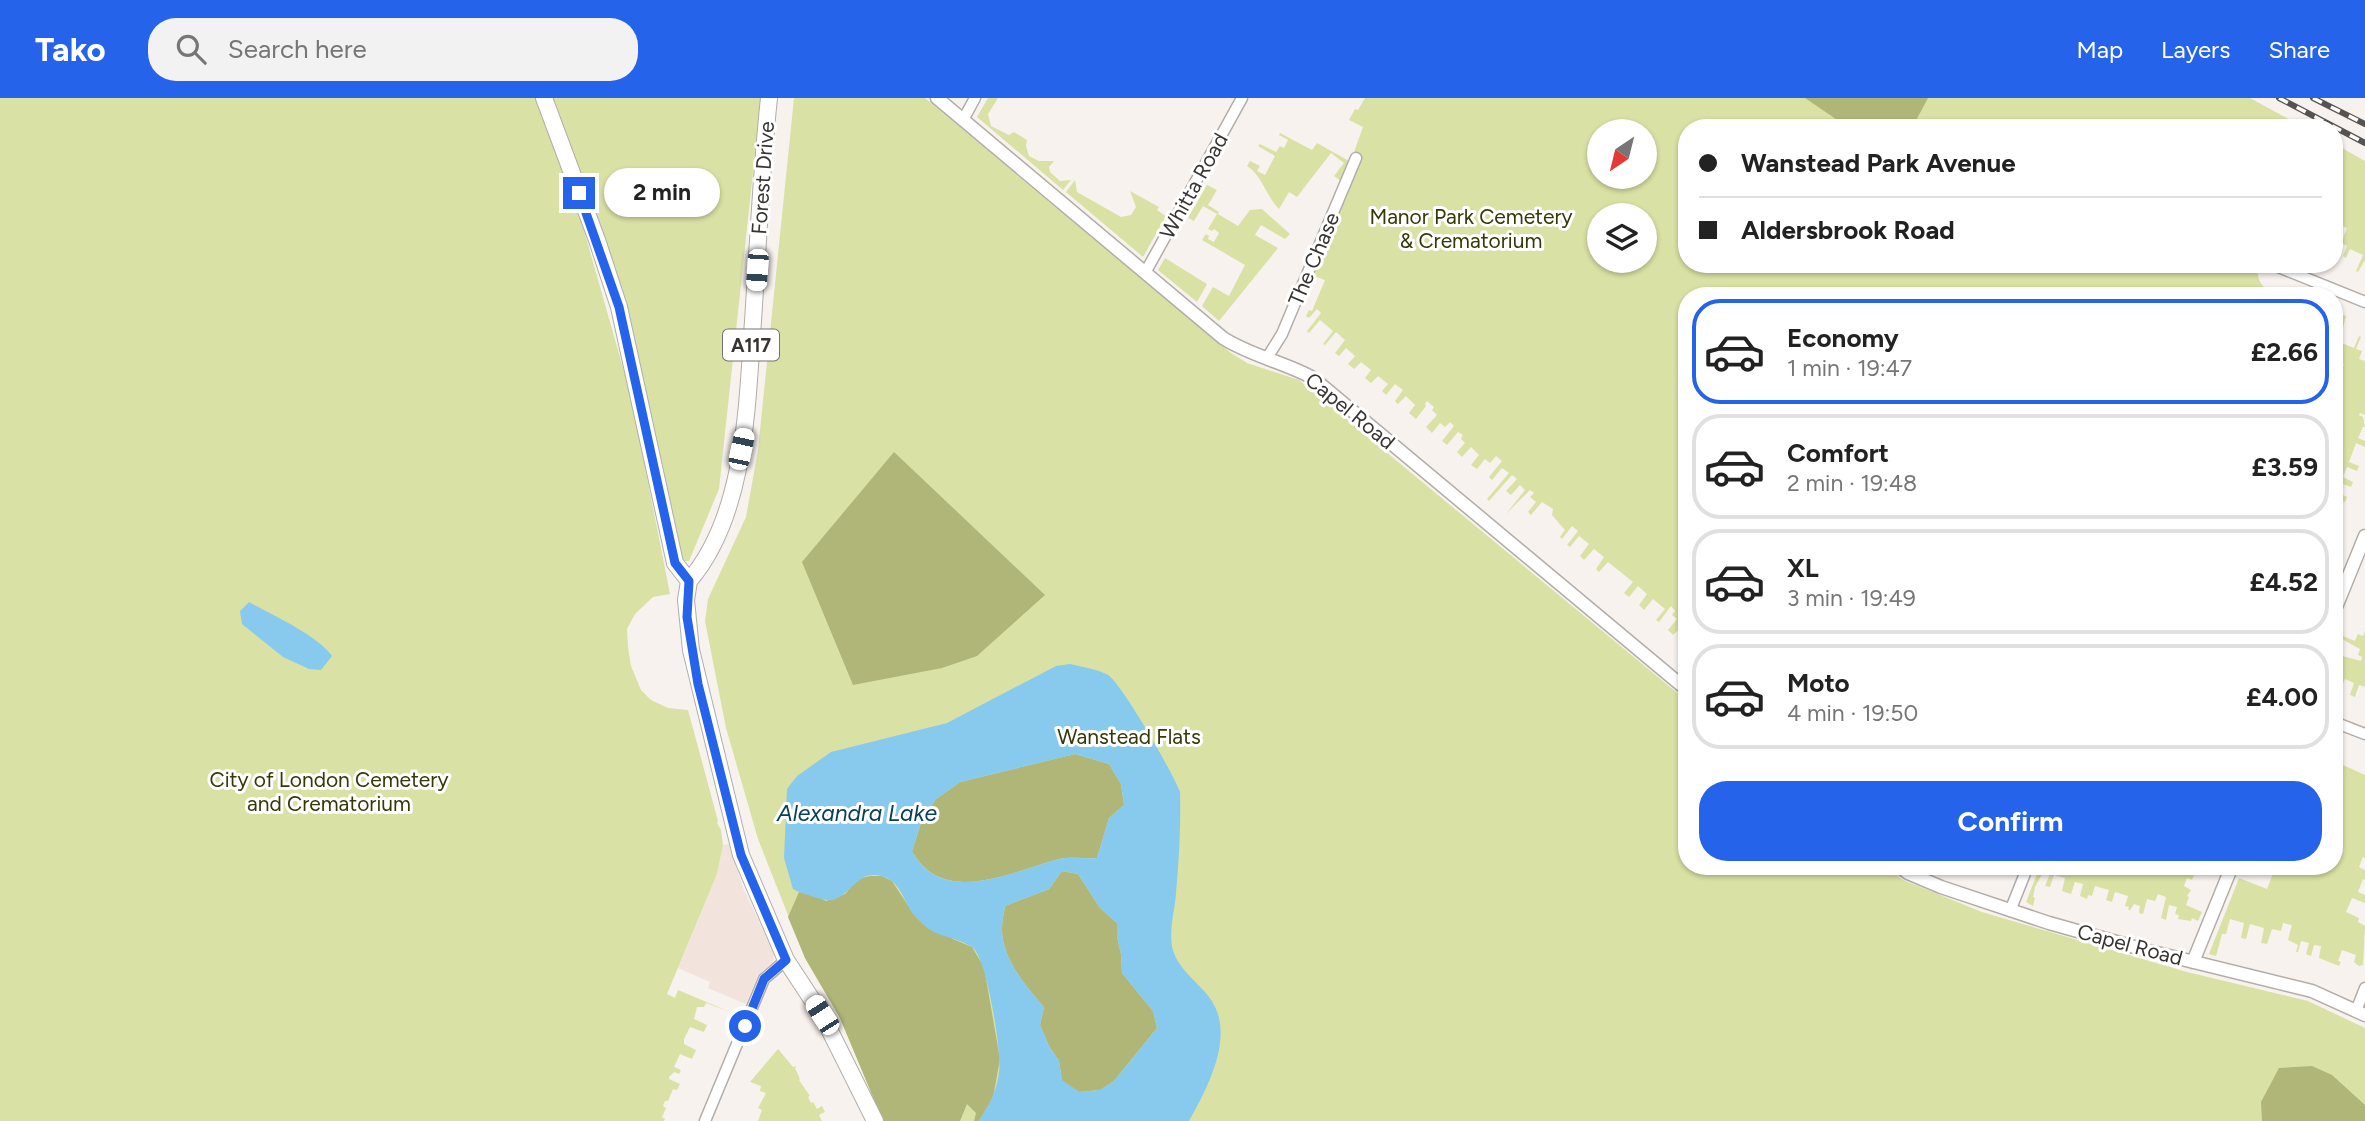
<!DOCTYPE html>
<meta charset="utf-8">
<style>
body{margin:0;font-family:Figtree,sans-serif;background:#f2f2f2;color:#222;height:100vh;display:flex;flex-direction:column;font-size:26px;white-space:nowrap}
*{box-sizing:border-box;margin:0}
p{font-size:23px;color:#767676}
.icon{flex:none;width:38px;height:38px;fill:none;stroke:currentColor;stroke-width:2;stroke-linecap:round;stroke-linejoin:round}
.map{position:relative;flex:1;overflow:hidden}
.details{position:absolute;left:1678px;top:189px;width:665px;height:588px;display:flex;flex-direction:column;background:#fff;border-radius:28px;box-shadow:0 2px 5px #0004}
.details>*{flex:none}
.guide{position:absolute;left:1678px;top:21px;width:665px;height:154px;border-radius:28px;box-shadow:0 2px 5px #0004;display:grid;align-content:center;height:154px;padding:0 21px;background:#fff}
.needle{width:46px;rotate:215deg}
.buttons{position:absolute;left:1587px;top:21px;display:grid;gap:14px}
.buttons a{display:grid;place-items:center;width:70px;height:70px;border-radius:50%;background:#fff;box-shadow:0 2px 5px #0004;font-size:35px}
.end{position:absolute;width:32px;height:32px;margin:-16px;border:9px solid #2563eb;background:#fff;box-shadow:0 0 0 4px #fff}
.from{border-radius:50%}
.bubble{position:absolute;height:49px;border-radius:24px;background:#fff;box-shadow:0 2px 5px #0004;font-size:23px;font-weight:700;line-height:49px;text-align:center}
.car{position:absolute;width:21px;height:42px;margin:-21px -10px;border-radius:9px;box-shadow:0 0 5px 2px #0007;background:linear-gradient(#fff 24%,#345 0 40%,#fff 0 76%,#345 0 86%,#fff 0)}
.guide b{display:flex;align-items:center;gap:24px;height:66px;font-size:26px}
.guide b+b{border-top:2px solid #e0e0e0}
.guide i{width:18px;height:18px;background:#222}
ul{padding:12px 0 0;list-style:none}
li{display:flex;align-items:center;gap:21px;height:105px;margin:0 14px 10px;padding:0 7px;border:4px solid #e0e0e0;border-radius:28px}
li div{flex:1}
li b{display:block;font-size:26px}
li em{font-style:normal;font-weight:700}
li.on{border-color:#2563eb}
li>.icon{width:63px;height:63px;stroke-width:1.5}
.action{display:flex;gap:14px;margin-top:auto;padding:14px 21px}
.action a{flex:1;height:80px;border-radius:28px;background:#2563eb;color:#fff;font-size:28px;font-weight:700;line-height:80px;text-align:center}
header{display:flex;align-items:center;gap:42px;box-sizing:border-box;height:98px;padding:0 35px;background:#2563eb;color:#fff}
header strong{font-size:33px}
nav{display:flex;gap:38px;margin-inline-start:auto;font-size:24px}
.search{width:490px;height:63px;background:#f2f2f2;display:flex;align-items:center;gap:18px;box-sizing:border-box;padding:0 24px;border-radius:28px;color:#767676;font-size:26px}
.map>svg:first-child{display:block}
</style>
<header>
<strong>Tako</strong>
<div class="search"><svg class="icon" aria-label="search" viewBox="0 0 24 24"><circle cx="10" cy="10" r="6"/><path d="M15 15l6 6"/></svg>Search here</div>
<nav><a>Map</a><a>Layers</a><a>Share</a></nav>
</header>
<div class="map">
<svg width="2365" height="1023" viewBox="0 0 2365 1023">
<rect width="100%" height="100%" fill="#f8f2ee"/>
<path fill="#f2e4dc" d="M730,746L743,790L774,855L773,864L758,877L746,906L708,890L710,884L678,870L717,776L723,747Z"/>
<path fill="#d9e1a5" fill-rule="evenodd" d="M0,0H538L583,129L631,298L670,496L653,499L635,516L627,531L628,549L631,568L641,592L651,602L668,610L688,612L718,723L717,725L721,732L723,747L717,776L667,896L675,900L678,892L730,914L706,905L704,909H697L694,921L707,927L704,934L690,929L684,941V946L696,952L692,961L680,956L674,969L681,972L679,976L674,974L669,979V981L680,986L677,992L673,991L668,1003H665L663,1008L666,1010L662,1019L665,1021L664,1023H0Z
M547,0H761L719,391L689,463H678L627,222Z
M794,0H925L1231,255L1247,265L1299,282L1687,603V768H1886L1903,782L1982,814L2187,874L2308,903L2365,930V1023H883L840,920L805,860L758,741L726,630L705,523L708,501L746,419L758,352Z
M988,0H998L988,16L991,28L1009,37L1014,34L1027,42L1026,48L1029,58L1039,63H1054L1049,69L1050,74L1060,83L1071,82L1063,92L977,19Z
M1365,0H2250L2305,30H1687V166H2258C2255,184 2265,195 2283,198H1687V544L1681,539L1687,532L1682,528L1673,537L1668,532L1677,521L1672,517L1675,513L1671,508L1659,524L1656,522L1665,511L1653,501L1644,512L1639,507L1647,496L1638,488L1629,499L1624,495L1633,484L1608,464L1599,474L1596,471L1604,459L1594,451L1584,462L1580,458L1589,446L1579,438L1570,449L1567,447L1578,433L1572,428L1562,441L1560,439L1565,432L1552,417L1553,411L1542,404L1531,417L1528,414L1536,404L1530,399L1534,395L1530,392L1506,416L1525,392L1520,387L1511,397L1506,393L1517,381L1512,377L1489,403L1487,401L1509,375L1502,370L1492,382L1489,379L1502,363L1496,358L1490,365L1485,361L1477,371L1471,367L1479,357L1471,349L1462,359L1457,354L1465,345L1461,341L1463,337L1458,334L1447,347L1442,343L1454,328L1450,324L1445,329L1440,325L1432,335L1426,329L1437,317L1432,312L1434,309L1427,303L1425,306L1426,308L1416,321L1409,315L1415,307L1406,298L1398,306L1395,303L1403,292L1395,286L1386,297L1382,293L1388,286L1378,278L1371,285L1365,280L1371,272L1361,264L1354,271L1348,266L1355,258L1346,250L1339,258L1335,255L1345,242L1336,234L1325,247L1323,246L1333,233L1320,222L1309,235L1307,233L1321,215L1317,211L1309,220L1306,218L1309,212L1312,213L1325,182L1311,177L1362,59L1354,54L1363,29L1349,22L1355,11L1358,12ZM1600,33H1645V79H1600ZM1600,117H1645V163H1600Z
M1280,35L1312,52L1317,45L1349,63L1341,83L1334,78L1344,65L1331,55L1297,99L1289,94L1279,111C1266,98 1262,77 1247,68L1250,63L1260,68L1257,73L1265,77L1275,58L1258,48L1260,46L1276,54L1280,48L1284,50L1288,42L1279,37Z
M2335,46L2365,63V162L2358,174L2356,173L2363,157L2350,151L2346,160L2343,158L2347,148L2341,145L2347,130L2338,127L2335,136Z
M1075,82L1077,94L1121,119L1131,117L1136,109L1130,93L1159,109L1157,112L1166,118L1143,159L1066,94Z
M1207,87L1217,92L1208,107L1219,114L1218,116L1238,128L1250,112L1262,111L1290,136L1285,141L1261,127L1255,137L1278,150L1219,223L1202,208L1213,189L1229,198L1245,167L1202,142L1206,136L1209,138L1208,141L1214,144L1219,135L1214,131L1212,133L1208,131L1217,116L1203,108L1194,123L1188,120Z
M1165,160L1207,186L1197,204L1158,172Z
M2341,216L2346,218L2339,244L2354,250L2359,238L2361,239L2356,251L2362,253L2359,261L2365,263V317L2360,315L2359,317L2363,319L2365,329H2363L2358,340L2365,343V349L2356,345L2349,364L2359,368L2357,373L2347,369L2343,379L2353,384L2351,389L2340,385L2336,394L2347,399L2345,404L2334,400L2335,302L2338,303L2340,297L2335,295V284L2338,280L2335,275L2336,271L2341,273L2344,266L2335,261V233Z
M2365,533V589L2359,587L2355,599L2350,597L2354,585L2345,581L2340,593L2336,591L2341,579L2336,577L2335,579V556L2361,563L2362,559L2358,557L2360,551L2342,541L2343,538L2355,543L2358,536L2363,538Z
M2339,659L2343,661L2341,666L2365,677V760L2363,759L2359,769L2365,772V782L2363,781L2358,794L2365,797V805L2352,800L2346,814L2359,820L2358,824L2365,828L2363,867L2359,868L2354,864L2356,857L2342,852L2338,863L2341,864L2339,868L2319,860L2321,848L2314,847L2311,858L2306,856L2309,845L2301,843L2298,854H2296L2298,847L2288,842L2292,827L2283,825L2281,833L2272,831L2267,846L2261,845L2264,830L2250,826L2246,841L2241,840L2244,825L2230,821L2226,836H2222L2216,858L2209,856L2239,780L2267,791L2276,768H2334V671Z
M2040,768H2178L2182,771L2183,769L2195,774L2192,782L2187,780L2184,788L2191,792L2187,798L2189,799L2186,807L2202,814L2198,823L2192,820L2191,823L2178,821L2179,817L2175,816L2177,809L2169,807L2166,822L2161,820L2166,799L2158,796L2155,803L2147,801L2143,816L2139,815L2140,808L2134,806L2130,812H2128L2129,809L2125,808L2128,798L2115,794L2112,804L2106,802L2109,792L2095,788L2092,798L2088,797L2087,801L2080,798L2083,786L2075,784L2071,796L2062,793L2065,780L2054,777L2050,789L2045,788L2050,776L2044,773L2035,789L2033,799L2035,800L2033,808L2026,804Z
M778,951L793,969L797,968L795,970L800,981L799,982L810,998L808,999L811,1005L813,1004L817,1011L822,1008L825,1014L819,1017L822,1023H758L762,1012L758,1010L766,995L760,993L761,988L750,984Z"/>
<path fill="#afb678" d="M1805,0H1928L1912,30H1849Z
M894,354L1045,497L977,558L942,570L853,587L802,464Z
M1075,656L1109,666L1121,686L1124,707L1109,720L1097,760C1085,761 1070,758 1059,761C1013,773 943,810 912,753L922,722L936,701L960,684Z
M1062,773L1078,776L1100,810L1117,825V839L1121,856L1122,875L1153,913L1157,930L1114,983L1100,992L1079,994L1062,983L1059,963L1049,948L1040,927L1044,909C1026,889 1001,859 1002,830C1002,823 1004,815 1005,808L1049,791Z
M870,778H882L892,783L913,815L953,841L972,849L984,869L1000,961L993,1000L979,1023H974L976,1015L967,1006L960,1023H883L840,920L805,860L788,819L799,794L815,797L826,803L845,796L858,781Z
M2312,968L2332,977L2365,1007V1023H2262L2261,1004L2279,970Z"/>
<path fill="#88caee" fill-rule="evenodd" d="M249,504C273,518 316,536 332,558L321,572L309,571L283,559L242,526L240,513Z
M1070,566C1082,569 1098,571 1108,577C1122,586 1173,675 1180,694C1181,726 1179,763 1176,795C1175,812 1169,831 1172,848C1176,870 1197,883 1209,899C1237,935 1208,989 1189,1023H979C989,1007 997,993 999,974C1002,955 987,861 973,850C959,839 937,840 924,827C921,824 916,820 913,816C904,803 900,784 884,779C858,770 853,796 833,802C827,804 800,795 793,791L784,760L787,691L797,678L831,654L947,625L1056,568ZM1075,656L1109,666L1121,686L1124,707L1109,720L1097,760C1085,761 1070,758 1059,761C1014,773 942,810 912,753L922,722L936,701L960,684ZM1062,773L1078,776L1100,810L1117,825V839L1121,856L1122,875L1153,913L1157,930L1114,983L1100,992L1079,994L1062,982L1059,963L1049,948L1040,927L1044,909C1026,889 1001,859 1002,830C1002,823 1004,815 1005,808L1049,791Z"/>
<g fill="none" stroke-linecap="round" stroke-linejoin="round">
<defs>
<path id="minor" d="M963,22L975,0
M2271,166L2365,204
M1145,175L1242,0
M1267,260L1282,236L1356,60
M2334,624L2365,636
M2010,813L2028,768
M2356,913L2365,890
M705,1023L764,881L786,862"/>
<path id="tertiary" d="M937,0L1223,240C1251,258 1284,264 1313,280L1687,592
M2334,514L2365,438
M1899,768L1908,775L1941,789L2049,825L2145,852L2312,893L2365,917
M2193,864L2232,768"/>
<path id="primary" d="M544,0L597,142L619,209L675,465L689,483L686,502L691,552L741,757L786,862L822,917L875,1023
M689,483C746,417 747,306 753,223C758,149 761,74 769,0"/>
</defs>
<use href="#minor" stroke="#b3ada9" stroke-width="13"/>
<use href="#tertiary" stroke="#b3ada9" stroke-width="15"/>
<use href="#primary" stroke="#b3ada9" stroke-width="18"/>
<use href="#minor" stroke="#fff" stroke-width="10"/>
<use href="#tertiary" stroke="#fff" stroke-width="12"/>
<use href="#primary" stroke="#fff" stroke-width="16"/>
<defs>
<path id="rail" d="M2279,0L2365,45
M2313,0L2365,26"/>
</defs>
<use href="#rail" stroke="#565351" stroke-width="6"/>
<use href="#rail" stroke="#fff" stroke-width="3.5" stroke-dasharray="10" stroke-linecap="butt"/>
</g>
<g fill="none" stroke-linecap="round" stroke-linejoin="round">
<path stroke="#2563eb" stroke-width="9" d="M579,95L619,209L675,465L689,483L687,519L698,586L741,757L786,862L764,881L745,928"/>
</g>
<g text-anchor="middle" stroke-width="6" stroke-linejoin="round" paint-order="stroke">
<rect fill="#fff" stroke="#737270" stroke-width="2" x="723" y="231.5" width="56" height="31" rx="5"/>
<g font-size="19" font-weight="bold" fill="#373533">
<text x="751" y="254">A117</text>
</g>
<g font-size="21" fill="#373533" stroke="#fff">
<text transform="translate(763 80) rotate(-86)" y="7">Forest Drive</text>
<text transform="translate(1194 88) rotate(-61)" y="7">Whitta Road</text>
<text transform="translate(1314 161) rotate(-67)" y="7">The Chase</text>
<text transform="translate(1350 313) rotate(39)" y="7">Capel Road</text>
<text transform="translate(2130 847) rotate(15)" y="7">Capel Road</text>
</g>
<g font-size="21" fill="#353907" stroke="#fff">
<text x="1471" y="126">Manor Park Cemetery<tspan x="1471" dy="24">&amp; Crematorium</tspan></text>
<text x="1129" y="646">Wanstead Flats</text>
<text x="329" y="689">City of London Cemetery<tspan x="329" dy="24">and Crematorium</tspan></text>
</g>
<g font-size="23" font-style="italic" fill="#084058" stroke="#fff">
<text x="857" y="723">Alexandra Lake</text>
</g>
</g>
</svg>
<div class="buttons">
<a><svg class="needle" viewBox="-14 -14 28 28"><path d="M0-13l5 13h-10z" fill="#e53935"/><path d="M0 13l5-13h-10z" fill="#767676"/></svg></a>
<a><svg class="icon" aria-label="layers" viewBox="0 0 24 24"><path d="M12 4l9 5-9 5-9-5zM3 14l9 5 9-5"/></svg></a>
</div>
<i class="end from" style="left:745px;top:928px"></i>
<i class="end" style="left:579px;top:95px"></i>
<div class="bubble" style="left:604px;top:70px;width:116px">2 min</div>
<i class="car" style="left:757px;top:172px;rotate:184deg"></i>
<i class="car" style="left:741px;top:351px;rotate:12deg"></i>
<i class="car" style="left:822px;top:917px;rotate:327deg"></i>
<div class="guide">
<b><i class="from"></i>Wanstead Park Avenue</b>
<b><i></i>Aldersbrook Road</b>
</div>
<section class="details">
<ul>
<li class="on"><svg class="icon" aria-label="car" viewBox="0 0 24 24"><path d="M5 17H2v-5l4-1 3-4h7l3 4 3 1v5h-3M9 17h6M6 11h13"/><circle cx="7" cy="17" r="2"/><circle cx="17" cy="17" r="2"/></svg><div><b>Economy</b><p>1 min · 19:47</p></div><em>£2.66</em></li>
<li><svg class="icon" aria-label="car" viewBox="0 0 24 24"><path d="M5 17H2v-5l4-1 3-4h7l3 4 3 1v5h-3M9 17h6M6 11h13"/><circle cx="7" cy="17" r="2"/><circle cx="17" cy="17" r="2"/></svg><div><b>Comfort</b><p>2 min · 19:48</p></div><em>£3.59</em></li>
<li><svg class="icon" aria-label="car" viewBox="0 0 24 24"><path d="M5 17H2v-5l4-1 3-4h7l3 4 3 1v5h-3M9 17h6M6 11h13"/><circle cx="7" cy="17" r="2"/><circle cx="17" cy="17" r="2"/></svg><div><b>XL</b><p>3 min · 19:49</p></div><em>£4.52</em></li>
<li><svg class="icon" aria-label="car" viewBox="0 0 24 24"><path d="M5 17H2v-5l4-1 3-4h7l3 4 3 1v5h-3M9 17h6M6 11h13"/><circle cx="7" cy="17" r="2"/><circle cx="17" cy="17" r="2"/></svg><div><b>Moto</b><p>4 min · 19:50</p></div><em>£4.00</em></li>
</ul>
<div class="action"><a>Confirm</a></div>
</section>
</div>
